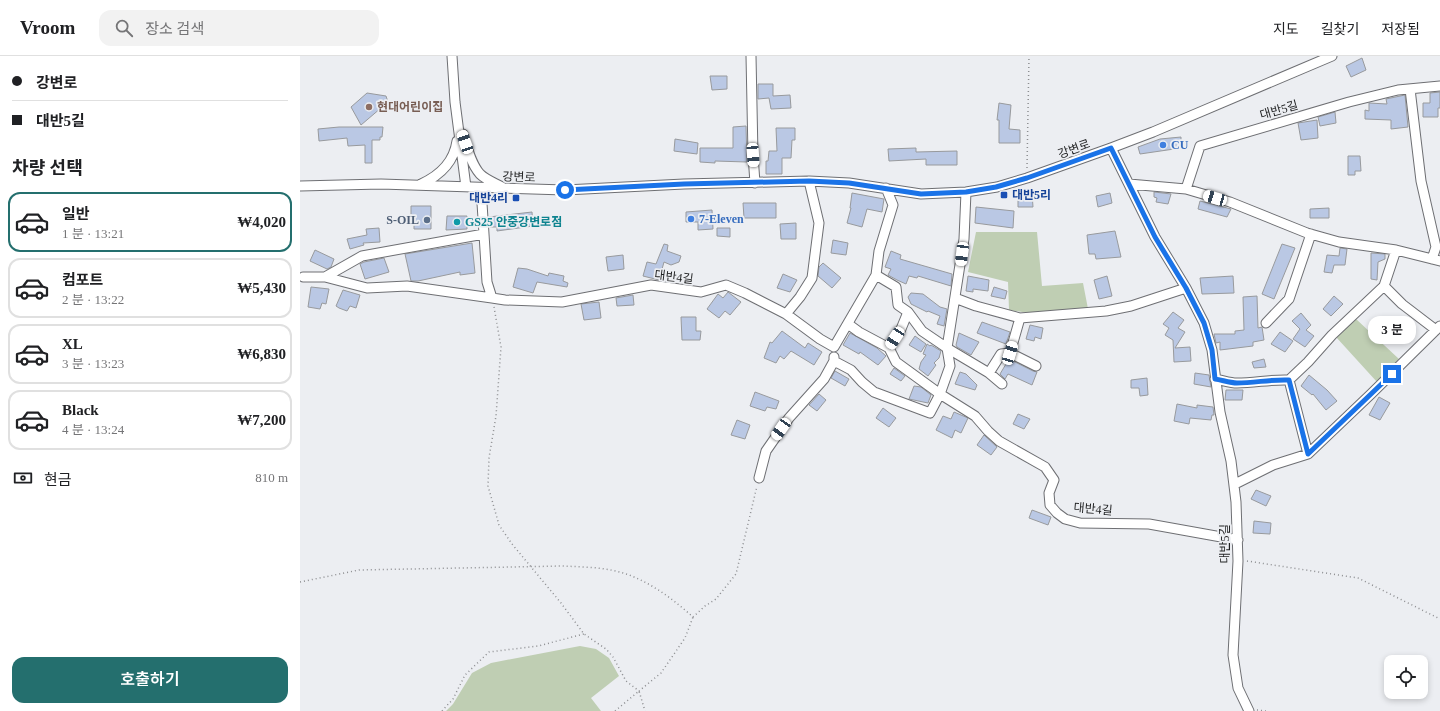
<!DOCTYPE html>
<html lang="ko">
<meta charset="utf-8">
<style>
body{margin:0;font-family:"Times New Roman","Noto Sans KR",serif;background:#f2f2f2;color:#202124;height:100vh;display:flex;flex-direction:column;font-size:15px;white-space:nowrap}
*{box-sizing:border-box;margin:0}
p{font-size:13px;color:#757577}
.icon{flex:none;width:22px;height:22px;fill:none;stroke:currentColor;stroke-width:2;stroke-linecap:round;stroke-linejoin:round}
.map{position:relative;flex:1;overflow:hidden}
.panel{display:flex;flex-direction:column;background:#fff;width:300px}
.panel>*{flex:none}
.guide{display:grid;align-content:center;height:88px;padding:0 12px;background:#fff}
.controls{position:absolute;left:1084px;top:599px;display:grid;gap:8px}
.controls a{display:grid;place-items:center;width:44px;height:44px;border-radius:8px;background:#fff;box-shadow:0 2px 6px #0003;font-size:20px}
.end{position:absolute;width:18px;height:18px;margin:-9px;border:5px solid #1a73e8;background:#fff;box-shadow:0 0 0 2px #fff}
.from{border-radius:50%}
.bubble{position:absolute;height:28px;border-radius:12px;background:#fff;box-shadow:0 2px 6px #0003;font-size:13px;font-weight:600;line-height:28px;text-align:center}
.car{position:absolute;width:12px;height:24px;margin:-12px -6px;border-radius:5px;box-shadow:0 0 3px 1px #0007;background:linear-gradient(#fff 24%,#345 0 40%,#fff 0 76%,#345 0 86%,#fff 0)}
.guide b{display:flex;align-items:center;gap:14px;height:38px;font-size:15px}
.guide b+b{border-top:1px solid #e0e0e0}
.guide i{width:10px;height:10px;background:#202124}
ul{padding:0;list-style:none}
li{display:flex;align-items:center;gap:12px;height:60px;margin:0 8px 6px;padding:0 4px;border:2px solid #e0e0e0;border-radius:12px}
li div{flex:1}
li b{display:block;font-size:15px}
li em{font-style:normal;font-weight:600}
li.selected{border-color:#246f6e}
li>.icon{width:36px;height:36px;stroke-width:1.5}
h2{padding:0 12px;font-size:18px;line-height:48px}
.pay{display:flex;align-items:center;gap:10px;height:44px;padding:0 12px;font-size:15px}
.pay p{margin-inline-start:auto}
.button{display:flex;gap:8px;margin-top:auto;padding:8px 12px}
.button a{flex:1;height:46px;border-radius:12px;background:#246f6e;color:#fff;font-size:16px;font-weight:600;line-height:46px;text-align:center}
header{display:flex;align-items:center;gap:24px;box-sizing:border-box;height:56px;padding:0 20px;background:#fff;border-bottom:1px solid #e0e0e0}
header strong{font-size:19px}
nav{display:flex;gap:22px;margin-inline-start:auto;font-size:14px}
.search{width:280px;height:36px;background:#f2f2f2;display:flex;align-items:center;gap:10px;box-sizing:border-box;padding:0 14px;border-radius:12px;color:#757577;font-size:15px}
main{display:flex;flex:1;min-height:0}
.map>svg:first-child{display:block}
</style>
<header>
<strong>Vroom</strong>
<div class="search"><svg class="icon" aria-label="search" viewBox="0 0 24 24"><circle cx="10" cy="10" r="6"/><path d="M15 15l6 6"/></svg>장소 검색</div>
<nav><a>지도</a><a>길찾기</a><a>저장됨</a></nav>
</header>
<main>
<section class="panel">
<div class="guide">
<b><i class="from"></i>강변로</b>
<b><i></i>대반5길</b>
</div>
<h2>차량 선택</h2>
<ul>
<li class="selected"><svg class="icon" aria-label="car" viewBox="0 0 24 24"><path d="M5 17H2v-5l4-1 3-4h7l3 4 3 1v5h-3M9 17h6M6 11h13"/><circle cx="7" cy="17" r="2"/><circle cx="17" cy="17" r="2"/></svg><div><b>일반</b><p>1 분 · 13:21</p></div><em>₩4,020</em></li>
<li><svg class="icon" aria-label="car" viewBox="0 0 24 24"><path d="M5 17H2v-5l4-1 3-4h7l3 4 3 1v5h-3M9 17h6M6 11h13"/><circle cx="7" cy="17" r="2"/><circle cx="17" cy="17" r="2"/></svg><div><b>컴포트</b><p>2 분 · 13:22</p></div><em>₩5,430</em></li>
<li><svg class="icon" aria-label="car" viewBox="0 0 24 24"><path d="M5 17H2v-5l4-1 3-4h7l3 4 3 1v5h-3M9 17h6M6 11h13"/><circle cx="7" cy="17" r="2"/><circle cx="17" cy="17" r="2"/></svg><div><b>XL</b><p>3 분 · 13:23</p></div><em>₩6,830</em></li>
<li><svg class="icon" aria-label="car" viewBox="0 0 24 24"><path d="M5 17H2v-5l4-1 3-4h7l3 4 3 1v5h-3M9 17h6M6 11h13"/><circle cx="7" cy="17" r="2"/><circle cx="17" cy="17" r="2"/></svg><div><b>Black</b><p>4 분 · 13:24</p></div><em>₩7,200</em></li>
</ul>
<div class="pay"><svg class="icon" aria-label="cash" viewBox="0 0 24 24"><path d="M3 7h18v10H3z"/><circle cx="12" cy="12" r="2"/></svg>현금<p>810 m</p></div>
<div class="button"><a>호출하기</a></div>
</section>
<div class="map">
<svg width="1140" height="655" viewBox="0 0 1140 655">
<rect width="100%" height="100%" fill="#eceef2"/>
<path fill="#bfceb3" d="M676,176H737L742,230L783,227L789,258L747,260L709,254L708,226L668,216Z
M1056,263L1099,303L1077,326L1036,281Z
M280,590L296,593L309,602L319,620L291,642L301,655H146L153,648L172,617L191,607Z"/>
<path fill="#bac8e4" stroke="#989a9d" d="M1062,2L1066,14L1051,21L1046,10Z
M410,20H427V33L412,34Z
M458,28H473V40L490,39L491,52L471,53L469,42L458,43Z
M1140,36V52H1138V61H1123V47H1130V37Z
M67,37L86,40L88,46L61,69L51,51Z
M1105,39L1108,71L1091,73V64L1065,63V54L1069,55V47L1087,48L1086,43Z
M699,47L711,49L709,73L720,74V87H699V64H697Z
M1035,56L1036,67L1020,70L1018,61Z
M1017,64L1018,82L1001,84L998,67Z
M446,70L447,106L415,105V107L400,106V92H433V71Z
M39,71H83L82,81H80V84H72V107H65V89L48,90L47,82L19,85L18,73Z
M476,72H495V84H492L491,102H482V118H466V105H468L469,95H477Z
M881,81V92L840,98L838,91L860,83Z
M375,83L398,87L397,98L374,95Z
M616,92V96L657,95V109H626V103L589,105L588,93Z
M1048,100H1060L1061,115H1055V119H1048Z
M854,136L871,138L868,148L856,146L857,142L854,141Z
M552,137L584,143L582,156L567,153L562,171L547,167L551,152H550Z
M718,137H732L733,151H718Z
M810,137L812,147L798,151L796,140Z
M900,145L931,153L927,161L898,153Z
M443,147H476V162H444Z
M111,150H131V173H114V167H111Z
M676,151L714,155L713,172L675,167Z
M1029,152V162H1010V153Z
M412,154L413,173L398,174V166H386V156Z
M232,156L233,170L197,175V171H190L189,161Z
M147,160H167V173L146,174Z
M496,167V183H481L480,168Z
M79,172L80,186L63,187L64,189L50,193L47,183L67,179L66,173Z
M417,172H430V181L417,180Z
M815,175L821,201L796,203L795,198H789L787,179Z
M533,184L548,187L546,199L531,197Z
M172,187L175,217L160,219V216L118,225H111L105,198Z
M364,188L368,189L367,195L381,200L379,206L371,209L364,206L359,224L343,220L347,206L356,208Z
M982,188L995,192L974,243L962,238Z
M1040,192L1047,193L1045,209H1034L1032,217L1024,216L1027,199L1039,200Z
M15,194L34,203L31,211L27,213L10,205Z
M591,195L601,199L600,203L652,218L651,230L618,220L617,222L609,220L606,228L597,224L588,219L591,213L585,211Z
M1071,197L1085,198V203L1078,206L1077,224L1071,223Z
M323,199L324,213L308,215L306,201Z
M84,202L89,216L65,223L60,208L64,206Z
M523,207L541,222L532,232L518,220L519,211Z
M218,212L227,213L248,220L249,217L264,220L263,225L268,227L267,231L237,226L233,237L213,231Z
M483,218L497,224L490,236L477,232Z
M668,220L689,224L688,235L673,233V236L666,235Z
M807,220L812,240L799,243L794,224Z
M933,220L934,237L902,238L900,222Z
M11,231L29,233L26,248L22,247L20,253L8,251Z
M694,231L707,235L705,243L691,240Z
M43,234L60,239L56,252L50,250L47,255L39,252L36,250Z
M428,236L441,246L430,259L425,255L419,262L407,253L418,238L423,242Z
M611,237L623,238L640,251L647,253L644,270L637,268L640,260L628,255L627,256L611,248L608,241Z
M333,239L334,249L317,250L316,242Z
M957,240L958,272L962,271L964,284L953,286V290L920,294V286L916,287L914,278H935V275L944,274L943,241Z
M1034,240L1043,248L1031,260L1023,253Z
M299,246L301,262L284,264L281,248Z
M873,256L884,264L878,272L885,276L875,292L890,291L891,305L874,306L873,284L865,279L869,272L863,268Z
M1001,257L1011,269L1006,274L1014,280L1005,291L993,283L1000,273L992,265Z
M381,261H396V275H401L400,284H382Z
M682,266L710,276L706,288L677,277Z
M730,269L743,272L741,283L735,281L734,285L726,283Z
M482,275L505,292L508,287L522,296L514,309L491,295L484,303L480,300L476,307L464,302L470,286L472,287Z
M980,276L993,285L985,296L971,288Z
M550,277L577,292L586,300L578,309L560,296L559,298L543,289Z
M659,277L679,286L671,299L657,291L656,289Z
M615,280L626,288L621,296L609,289Z
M627,288L630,290L631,289L641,295L639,302L634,307L636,309L628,320L619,313L621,306L626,299L623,298Z
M709,303L733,315L737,316L732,329L708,318L705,323L700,318Z
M964,303L966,311L954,312L952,306Z
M594,312L605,320L601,325L590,318Z
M535,315L549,323L545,330L531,322Z
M660,316L666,318L677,329L675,334L655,328Z
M895,317L909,319L911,331L894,328Z
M1009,319L1027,334L1037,345L1026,354L1013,338L1012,339L1001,330Z
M847,322L848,339L840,340L839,332H831V324Z
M614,330L621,331L631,339L628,347L609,343Z
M926,334H943L942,344H925Z
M455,336L479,345L476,353L467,351L465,355L450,350Z
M519,338L526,344L517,355L509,349Z
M1079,341L1090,347L1080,364L1069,359Z
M877,348L897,352V349L913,351L914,359H912L911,364L890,362L889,368L874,365Z
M583,352L596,362L589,371L576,362Z
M654,356L668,362L661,377L655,374L652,382L636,374L643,360L651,363Z
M718,358L730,363L724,373L713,368Z
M437,364L450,369L445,383L431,379Z
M684,379L697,391L691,399L677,389Z
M956,434L971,440L966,450L951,443Z
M732,454L751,461L748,469L729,462Z
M954,465L971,467L970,478L953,477Z"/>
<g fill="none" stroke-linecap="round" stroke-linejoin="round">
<defs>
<path id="minor" d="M152,0L155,46L166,131
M451,0L453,99L455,127
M1110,33L1121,125L1136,191L1132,203
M163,78C167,91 171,108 180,118C186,124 195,127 202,131
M811,92L855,181L886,232L904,267L912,294L920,356L931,405L936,446L938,505L933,599L938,632L949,655
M121,128C141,119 154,106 157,85
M829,128L886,133L900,90L1049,46L1098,34L1140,30
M0,130L81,128L265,134L384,128L509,125L549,127L621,138L666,136L697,131L727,122L811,92L853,76L1032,0
M886,133L930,146L1007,177L1039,186L1096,194L1140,205
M666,136L664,183L647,292L689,317L702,328
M3,221H25L62,200L184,178L181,132
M25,221L67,232L107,230L192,242L187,226L184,178
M1084,230L1102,248L1136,274
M192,242L205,244L262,246L351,229L401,236L426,229L445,237L486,258L520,283L534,291L576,219L579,195L593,149L586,132
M655,242L676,250L720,262L806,255L831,250L886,232
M486,258L500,241L512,222L519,167L509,125
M720,262L710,297L736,310
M966,267L989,243L1011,178
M548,268L559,276L589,292L596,306L640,338L650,310L647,292L622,275L608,256L598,249L596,231L576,219
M589,292L601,273L608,256
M534,305L551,314L562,326L574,336L630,357L640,338L675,360L688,375L699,385L745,411L754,424L749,437L750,449L757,457L765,463L780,467L849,468L938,484
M689,317L701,298L710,297
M915,323C922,324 930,327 937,327C955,327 972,323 989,324L1008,306L1032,279L1084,230L1096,194
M989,324L1008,398L1071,338L1140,270
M459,422L466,395L489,362L524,323L534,305V301
M935,428L973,409L1008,398"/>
</defs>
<use href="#minor" stroke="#6e6f73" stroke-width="11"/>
<path stroke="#8d8e91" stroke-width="1.5" stroke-dasharray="1 3" stroke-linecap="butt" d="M727,112L729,0
M194,251L201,291L196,360L189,402L188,430L199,469L212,488L261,547L284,578L306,593L313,601L326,625L339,635L361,617L385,582L393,561
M947,505L1058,522L1140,563
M0,526L59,514L262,510C284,511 308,511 329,519C353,528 374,544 393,561L405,550L416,543L436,518L457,430
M957,654L966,655
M142,655L153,643L165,619L189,596L238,590L284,578
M315,655L339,635L345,655"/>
<use href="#minor" stroke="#fff" stroke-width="9"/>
</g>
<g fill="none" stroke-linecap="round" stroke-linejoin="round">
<path stroke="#1a73e8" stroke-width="5" d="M265,134L384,128L509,125L549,127L621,138L666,136L696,131L727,122L811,92L855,181L886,232L904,267L912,294L915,323C922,324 930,327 937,327C955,327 972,323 989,324L1008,398L1092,318"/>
</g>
<circle fill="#8d6e63" stroke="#eceef2" stroke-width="1.5" cx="69" cy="51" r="4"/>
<g fill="#3f7fe0" stroke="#eceef2" stroke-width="1.5">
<circle cx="863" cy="89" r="4"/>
<circle cx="391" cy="163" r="4"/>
</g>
<g fill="#1a4fb4" stroke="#eceef2" stroke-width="1.5">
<rect x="700" y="135" width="8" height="8" rx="2"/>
<rect x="212" y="138" width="8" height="8" rx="2"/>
</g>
<circle fill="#5c6f8a" stroke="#eceef2" stroke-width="1.5" cx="127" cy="164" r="4"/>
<circle fill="#0f9aa8" stroke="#eceef2" stroke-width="1.5" cx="157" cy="166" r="4"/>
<g text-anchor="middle" stroke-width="3.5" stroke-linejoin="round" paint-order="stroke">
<g font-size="12" font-weight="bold" fill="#785e54" stroke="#eceef2" text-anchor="start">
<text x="77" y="55">현대어린이집</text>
</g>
<g font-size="12" fill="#1e1f20" stroke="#eceef2">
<text transform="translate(979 54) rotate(-16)" y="4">대반5길</text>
<text transform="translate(774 93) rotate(-20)" y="4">강변로</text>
<text transform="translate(219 121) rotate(2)" y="4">강변로</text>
<text transform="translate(374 221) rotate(7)" y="4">대반4길</text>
<text transform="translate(793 453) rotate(5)" y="4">대반4길</text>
<text transform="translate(925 488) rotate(-90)" y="4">대반5길</text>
</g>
<g font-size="12" font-weight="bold" fill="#366cbe" stroke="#eceef2" text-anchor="start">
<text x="871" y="93">CU</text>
<text x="399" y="167">7-Eleven</text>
</g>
<g font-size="12" font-weight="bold" fill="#164399" stroke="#eceef2" text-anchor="start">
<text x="712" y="143">대반5리</text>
<text x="208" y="146" text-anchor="end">대반4리</text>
</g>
<g font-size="12" font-weight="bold" fill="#4e5e75" stroke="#eceef2" text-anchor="end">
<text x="119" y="168">S-OIL</text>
</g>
<g font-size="12" font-weight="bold" fill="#0d838f" stroke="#eceef2" text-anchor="start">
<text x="165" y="170">GS25 안중강변로점</text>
</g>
</g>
</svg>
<div class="controls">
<a><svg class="icon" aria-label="locate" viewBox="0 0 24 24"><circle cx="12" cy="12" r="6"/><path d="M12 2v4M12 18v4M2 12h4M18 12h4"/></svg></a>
</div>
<i class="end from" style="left:265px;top:134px"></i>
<i class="end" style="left:1092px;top:318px"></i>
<div class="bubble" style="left:1068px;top:260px;width:48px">3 분</div>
<i class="car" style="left:165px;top:86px;rotate:341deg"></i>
<i class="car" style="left:453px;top:99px;rotate:176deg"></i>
<i class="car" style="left:915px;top:142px;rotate:286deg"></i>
<i class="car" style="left:662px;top:198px;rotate:187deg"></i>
<i class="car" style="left:595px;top:282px;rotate:213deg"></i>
<i class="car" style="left:710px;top:297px;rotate:17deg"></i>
<i class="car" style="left:481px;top:373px;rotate:215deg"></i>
</div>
</main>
